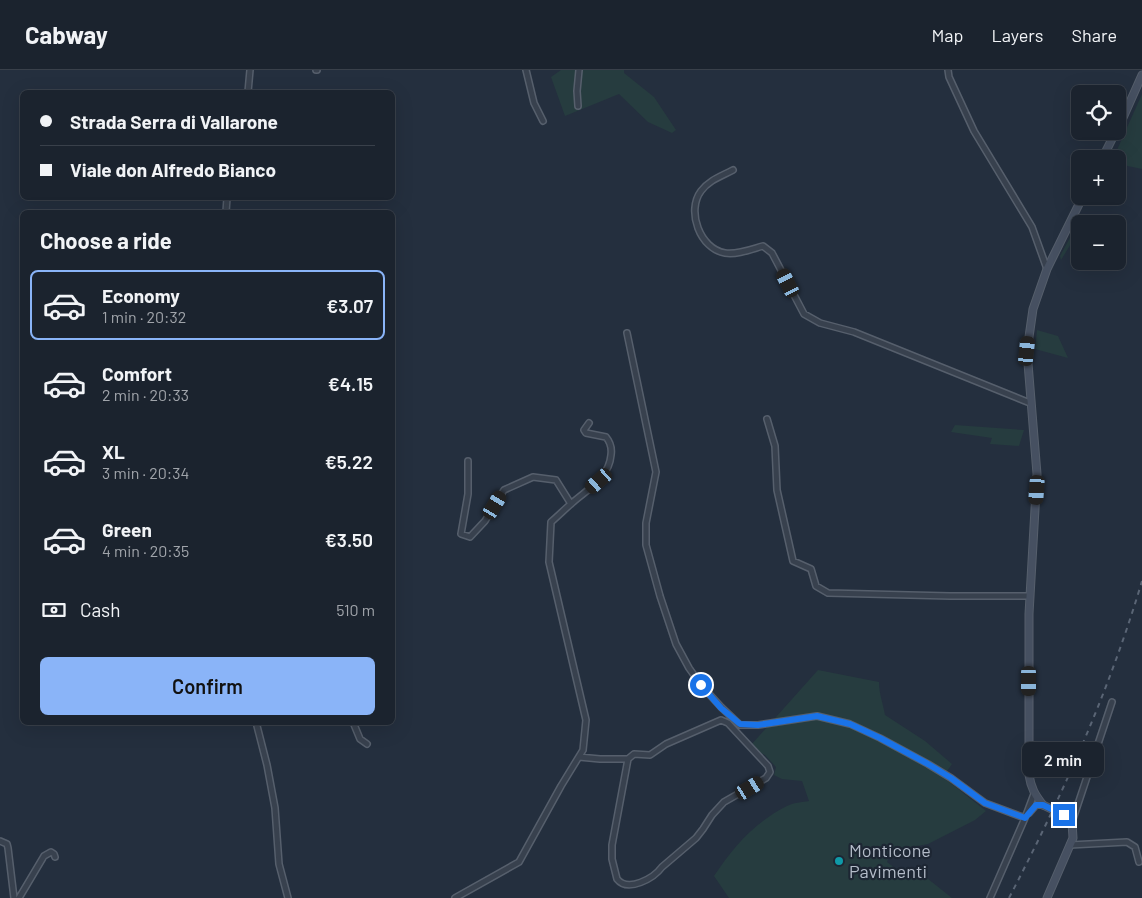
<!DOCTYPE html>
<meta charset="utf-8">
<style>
body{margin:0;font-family:Barlow,sans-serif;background:#242b36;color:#f1f3f6;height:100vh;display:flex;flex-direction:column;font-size:19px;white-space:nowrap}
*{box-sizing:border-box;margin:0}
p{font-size:16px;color:#a0a4aa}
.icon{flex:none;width:28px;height:28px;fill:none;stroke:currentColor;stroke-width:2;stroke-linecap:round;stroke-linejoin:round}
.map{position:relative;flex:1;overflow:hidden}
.sheet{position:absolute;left:20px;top:140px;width:375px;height:515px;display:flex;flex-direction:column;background:#1b232e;border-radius:8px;box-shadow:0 5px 20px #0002,0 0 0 1px #39404a}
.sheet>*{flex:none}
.banner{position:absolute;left:20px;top:20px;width:375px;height:110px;border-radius:8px;box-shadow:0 5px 20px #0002,0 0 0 1px #39404a;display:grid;align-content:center;height:110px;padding:0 20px;background:#1b232e}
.tools{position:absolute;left:1071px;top:15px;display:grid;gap:10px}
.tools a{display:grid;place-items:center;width:55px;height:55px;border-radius:8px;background:#1b232e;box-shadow:0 5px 20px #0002,0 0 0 1px #39404a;font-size:25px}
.end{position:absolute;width:22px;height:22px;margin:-11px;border:6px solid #1a73e8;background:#fff;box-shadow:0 0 0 2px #fff}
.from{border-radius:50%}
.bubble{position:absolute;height:35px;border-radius:8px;background:#1b232e;box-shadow:0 5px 20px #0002,0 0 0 1px #39404a;font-size:16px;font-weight:600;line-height:35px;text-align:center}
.car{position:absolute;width:15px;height:30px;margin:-15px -8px;border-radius:6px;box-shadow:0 0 4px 1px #0007;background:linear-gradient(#222 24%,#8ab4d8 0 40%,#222 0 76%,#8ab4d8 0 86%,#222 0)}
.banner b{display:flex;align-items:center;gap:18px;height:48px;font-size:19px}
.banner b+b{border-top:1px solid #39404a}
.banner i{width:12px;height:12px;background:#f1f3f6}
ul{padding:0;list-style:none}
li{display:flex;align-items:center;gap:15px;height:70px;margin:0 10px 8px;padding:0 10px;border:2px solid transparent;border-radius:8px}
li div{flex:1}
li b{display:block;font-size:19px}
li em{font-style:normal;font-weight:600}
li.on{border-color:#8ab4f8}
li>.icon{width:45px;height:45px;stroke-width:1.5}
h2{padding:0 20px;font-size:22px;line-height:60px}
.pay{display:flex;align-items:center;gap:12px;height:55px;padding:0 20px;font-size:19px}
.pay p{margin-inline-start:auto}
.cta{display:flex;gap:10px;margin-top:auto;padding:10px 20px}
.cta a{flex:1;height:58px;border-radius:8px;background:#8ab4f8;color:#111;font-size:20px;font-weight:600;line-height:58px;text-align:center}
header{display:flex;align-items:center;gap:30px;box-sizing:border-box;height:70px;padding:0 25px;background:#1b232e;border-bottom:1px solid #39404a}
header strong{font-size:24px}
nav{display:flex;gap:28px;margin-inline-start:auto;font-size:18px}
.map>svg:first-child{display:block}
</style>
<header>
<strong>Cabway</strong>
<nav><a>Map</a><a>Layers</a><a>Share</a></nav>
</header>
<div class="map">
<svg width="1142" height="828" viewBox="0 0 1142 828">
<rect width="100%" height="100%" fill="#242f3e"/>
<path fill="#263c3f" d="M561,0H624V3L654,27L676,60L672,63L648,52L619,24L565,46L551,7Z
M1142,24V99L1118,94V89H1113Z
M1082,146L1087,148L1083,154H1080V159L1061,190L1060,186Z
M1037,260L1058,266L1068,288L1035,279Z
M955,355L1024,360L1019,376L990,374L992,368L951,362Z
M818,600L879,612C879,624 883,633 885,645L925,671L952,694L943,707L986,741L975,750L928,774L891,781L887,792L896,799L913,797L952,828H729L714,806C733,777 755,752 787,736C793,733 802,732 809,731L802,711L782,709L774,705L776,697L765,685L757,681L751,675Z"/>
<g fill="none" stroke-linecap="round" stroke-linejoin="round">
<defs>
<path id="street" d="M316,0H317
M526,0L534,33L543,51
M948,0L949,7L974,61L1032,157L1047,199
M248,22L250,0
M578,36L577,21L579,0
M733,100C722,106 709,110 701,121C686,141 700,179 725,183C737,185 752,179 763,176L772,183L804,244L820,253L854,262L1030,333
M226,142L227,128
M627,263L656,402L646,453V475L660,526L676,574L689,598L701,615L721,637L740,655H758L817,646L850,654L880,668L928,694L951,708L985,733L1025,748
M767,349L775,376L777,420L793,491L811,499L816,516L828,523L950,526H1029
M468,391V424L461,464L470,467L485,451L504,420L533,407L556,410L571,434
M256,652L267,695L275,738L279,794L288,828
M353,652L360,669L367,674
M579,687L600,689H628L612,775V789L617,809C628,823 654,808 662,797L696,768L703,759L712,745L724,732L766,708L770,702L768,696L728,653L721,650L666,674L650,685L634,684L628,689
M1029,743L1036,735H1043
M1072,752L1112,632
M0,771L7,774L8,778L14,828
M1070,775L1127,772L1135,777L1139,792
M19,828L44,786L51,782L54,784L55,787
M455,828L519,792L561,716L583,680L586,650L549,492L551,452C558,446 565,439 572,433C588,419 609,408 611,385C612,378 611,373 606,367L586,363L584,360L589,353
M990,828L1025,748L1034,724"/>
<path id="secondary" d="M1118,59L1142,5
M1102,89L1116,61
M1043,735C1035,725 1031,718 1029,705V544L1037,404L1027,281L1033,239L1047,199L1083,126
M1047,828L1073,768L1072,752L1064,745"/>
</defs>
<use href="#street" stroke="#565f6c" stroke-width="8"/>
<use href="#secondary" stroke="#565f6c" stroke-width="9"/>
<use href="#street" stroke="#38414e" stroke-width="5"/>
<use href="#secondary" stroke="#465061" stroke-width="7"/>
<path stroke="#5a6575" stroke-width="2" stroke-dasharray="5 5" stroke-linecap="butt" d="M1009,828C1062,726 1109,622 1142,511"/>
<defs>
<path id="secondary-bridge" d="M1043,735L1064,745"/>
</defs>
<use href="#secondary-bridge" stroke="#565f6c" stroke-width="9" stroke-linecap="butt"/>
<use href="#secondary-bridge" stroke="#465061" stroke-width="7"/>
</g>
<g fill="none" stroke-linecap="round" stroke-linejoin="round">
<path stroke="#1a73e8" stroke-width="6" d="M701,615L721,638L740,654L758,655L817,646L850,654L880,668L928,694L951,708L985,733L1025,748L1036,735H1043L1064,745"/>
</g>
<circle fill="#0f9aa8" stroke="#1d2633" stroke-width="2" cx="839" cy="791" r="5"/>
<g text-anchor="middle" stroke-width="4.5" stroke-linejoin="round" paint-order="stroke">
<g font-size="18" fill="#b4bcc9" stroke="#1d2633" text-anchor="start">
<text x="849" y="787">Monticone<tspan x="849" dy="21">Pavimenti</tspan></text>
</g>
</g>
</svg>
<div class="tools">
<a><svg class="icon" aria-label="locate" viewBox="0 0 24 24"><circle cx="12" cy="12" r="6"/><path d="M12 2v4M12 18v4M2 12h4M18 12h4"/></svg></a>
<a>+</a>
<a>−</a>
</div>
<i class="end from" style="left:701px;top:615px"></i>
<i class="end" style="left:1064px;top:745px"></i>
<div class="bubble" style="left:1022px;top:672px;width:82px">2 min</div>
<i class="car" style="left:788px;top:213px;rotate:333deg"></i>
<i class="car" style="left:1027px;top:281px;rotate:6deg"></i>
<i class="car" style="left:599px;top:411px;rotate:229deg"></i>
<i class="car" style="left:1037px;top:420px;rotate:184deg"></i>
<i class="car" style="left:495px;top:435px;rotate:31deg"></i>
<i class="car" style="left:1029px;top:611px;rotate:180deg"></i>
<i class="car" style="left:750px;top:718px;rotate:59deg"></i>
<div class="banner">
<b><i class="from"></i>Strada Serra di Vallarone</b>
<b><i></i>Viale don Alfredo Bianco</b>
</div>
<section class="sheet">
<h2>Choose a ride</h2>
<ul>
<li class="on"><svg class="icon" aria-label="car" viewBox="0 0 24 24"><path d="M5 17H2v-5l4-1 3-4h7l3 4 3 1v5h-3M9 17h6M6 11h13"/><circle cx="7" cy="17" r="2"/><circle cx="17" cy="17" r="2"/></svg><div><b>Economy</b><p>1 min · 20:32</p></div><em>€3.07</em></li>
<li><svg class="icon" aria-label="car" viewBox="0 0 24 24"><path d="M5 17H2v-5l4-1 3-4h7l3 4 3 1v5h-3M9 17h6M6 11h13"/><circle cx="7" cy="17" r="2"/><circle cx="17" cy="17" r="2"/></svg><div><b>Comfort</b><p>2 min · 20:33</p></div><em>€4.15</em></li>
<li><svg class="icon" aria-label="car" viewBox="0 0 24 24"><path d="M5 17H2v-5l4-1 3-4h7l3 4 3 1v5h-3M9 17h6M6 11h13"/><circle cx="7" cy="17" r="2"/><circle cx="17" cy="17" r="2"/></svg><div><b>XL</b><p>3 min · 20:34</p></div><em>€5.22</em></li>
<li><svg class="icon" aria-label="car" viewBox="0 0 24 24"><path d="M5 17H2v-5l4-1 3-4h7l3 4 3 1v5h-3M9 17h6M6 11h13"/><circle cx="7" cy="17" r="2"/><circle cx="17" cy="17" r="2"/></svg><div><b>Green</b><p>4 min · 20:35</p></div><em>€3.50</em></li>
</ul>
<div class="pay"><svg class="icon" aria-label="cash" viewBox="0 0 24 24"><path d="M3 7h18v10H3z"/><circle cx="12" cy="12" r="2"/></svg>Cash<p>510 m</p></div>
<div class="cta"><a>Confirm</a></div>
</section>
</div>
